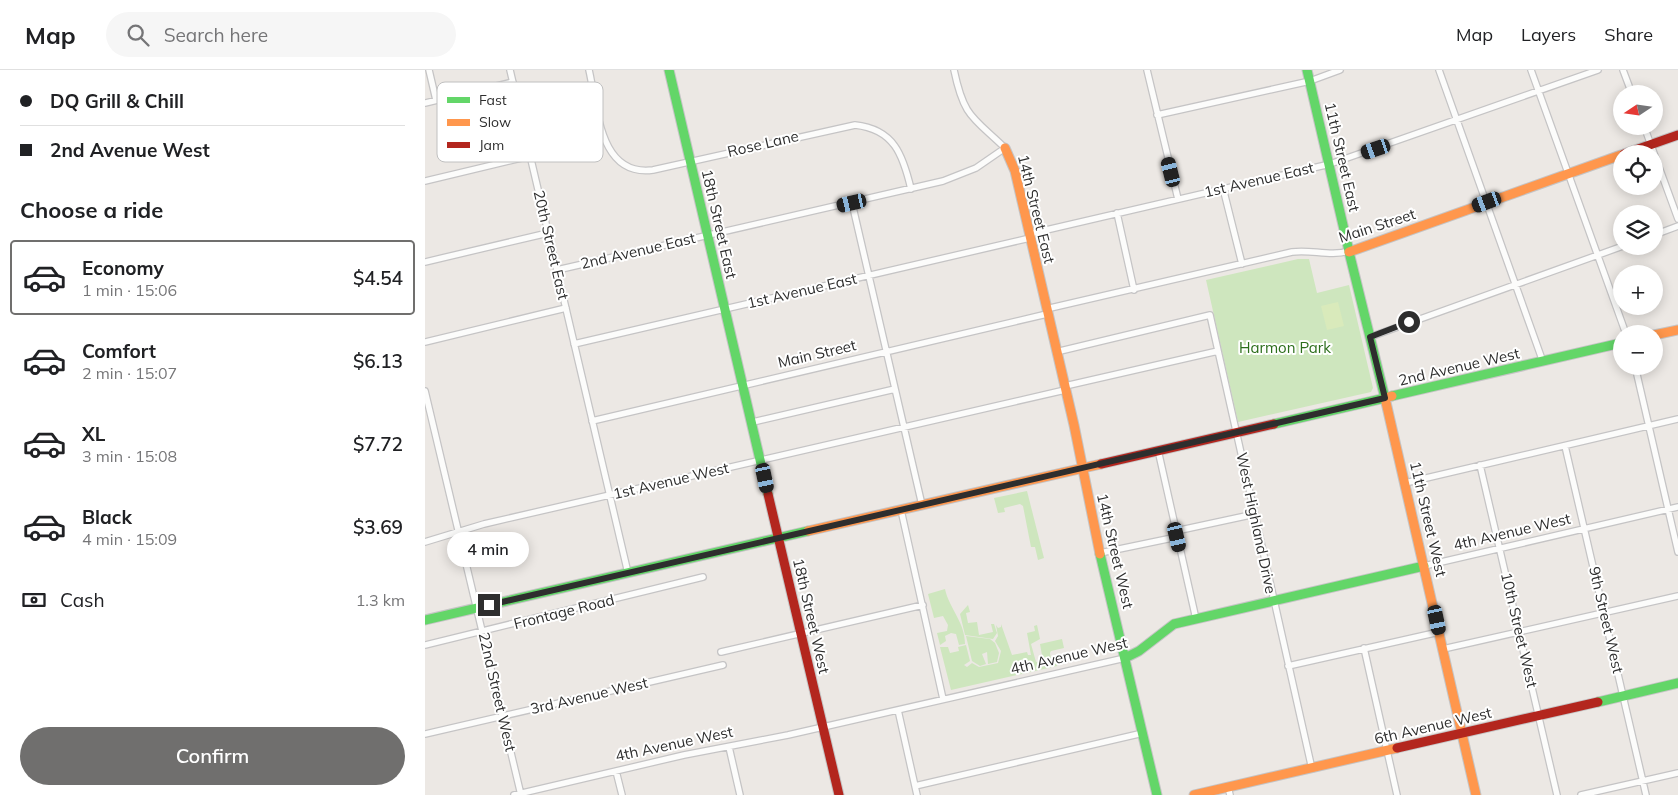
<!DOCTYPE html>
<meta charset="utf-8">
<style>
body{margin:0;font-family:Mulish,sans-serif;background:#f6f6f6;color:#202124;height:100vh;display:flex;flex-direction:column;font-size:19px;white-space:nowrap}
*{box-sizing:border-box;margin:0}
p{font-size:16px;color:#757577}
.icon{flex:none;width:28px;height:28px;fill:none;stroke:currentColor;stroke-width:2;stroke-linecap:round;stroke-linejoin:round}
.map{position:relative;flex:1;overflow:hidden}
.drawer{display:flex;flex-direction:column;background:#fff;width:425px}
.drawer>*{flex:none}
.hud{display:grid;align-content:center;height:110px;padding:0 20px;background:#fff}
.needle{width:32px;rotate:257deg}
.controls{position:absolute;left:1188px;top:15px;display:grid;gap:10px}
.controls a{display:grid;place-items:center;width:50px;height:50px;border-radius:50%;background:#fff;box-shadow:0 2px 12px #0003;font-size:25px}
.end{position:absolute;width:22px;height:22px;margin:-11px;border:6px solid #2e2e2e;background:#fff;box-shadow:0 0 0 2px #fff}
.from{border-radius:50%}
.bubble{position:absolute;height:35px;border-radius:18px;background:#fff;box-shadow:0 2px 12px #0003;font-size:16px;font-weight:600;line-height:35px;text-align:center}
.car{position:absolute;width:15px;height:30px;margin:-15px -8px;border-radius:6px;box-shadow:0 0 4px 1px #0007;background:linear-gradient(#222 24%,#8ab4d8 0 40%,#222 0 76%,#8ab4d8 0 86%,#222 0)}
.hud b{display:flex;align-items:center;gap:18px;height:48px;font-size:19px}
.hud b+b{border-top:1px solid #e0e0e0}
.hud i{width:12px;height:12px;background:#202124}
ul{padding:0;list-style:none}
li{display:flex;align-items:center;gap:15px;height:75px;margin:0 10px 8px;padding:0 10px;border:2px solid transparent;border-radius:5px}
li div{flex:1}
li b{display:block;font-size:19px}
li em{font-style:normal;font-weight:600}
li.current{border-color:#706f6e}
li>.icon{width:45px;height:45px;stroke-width:1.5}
h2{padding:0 20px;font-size:22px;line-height:60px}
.pay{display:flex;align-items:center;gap:12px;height:55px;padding:0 20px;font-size:19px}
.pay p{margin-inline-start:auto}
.action{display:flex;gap:10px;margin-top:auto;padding:10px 20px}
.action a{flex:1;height:58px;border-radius:30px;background:#706f6e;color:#fff;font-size:20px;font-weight:600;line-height:58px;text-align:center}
header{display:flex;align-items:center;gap:30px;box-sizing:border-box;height:70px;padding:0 25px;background:#fff;border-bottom:1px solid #e0e0e0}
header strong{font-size:24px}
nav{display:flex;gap:28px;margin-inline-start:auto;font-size:18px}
.search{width:350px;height:45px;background:#f6f6f6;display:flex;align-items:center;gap:12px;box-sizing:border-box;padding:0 18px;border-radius:28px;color:#757577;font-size:19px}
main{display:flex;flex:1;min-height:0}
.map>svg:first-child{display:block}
</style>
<header>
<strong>Map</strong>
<div class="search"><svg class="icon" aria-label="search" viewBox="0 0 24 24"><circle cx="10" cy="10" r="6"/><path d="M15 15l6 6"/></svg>Search here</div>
<nav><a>Map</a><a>Layers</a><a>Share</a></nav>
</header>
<main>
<section class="drawer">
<div class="hud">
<b><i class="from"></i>DQ Grill &amp; Chill</b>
<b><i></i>2nd Avenue West</b>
</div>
<h2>Choose a ride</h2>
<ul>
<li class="current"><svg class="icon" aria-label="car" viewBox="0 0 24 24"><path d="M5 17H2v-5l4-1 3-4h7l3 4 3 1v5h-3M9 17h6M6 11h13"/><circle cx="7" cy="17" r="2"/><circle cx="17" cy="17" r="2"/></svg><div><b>Economy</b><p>1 min · 15:06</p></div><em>$4.54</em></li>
<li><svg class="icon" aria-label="car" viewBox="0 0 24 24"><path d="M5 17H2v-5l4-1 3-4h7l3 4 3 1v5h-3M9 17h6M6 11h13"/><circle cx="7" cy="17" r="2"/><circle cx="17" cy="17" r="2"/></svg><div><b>Comfort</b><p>2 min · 15:07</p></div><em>$6.13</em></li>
<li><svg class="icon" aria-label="car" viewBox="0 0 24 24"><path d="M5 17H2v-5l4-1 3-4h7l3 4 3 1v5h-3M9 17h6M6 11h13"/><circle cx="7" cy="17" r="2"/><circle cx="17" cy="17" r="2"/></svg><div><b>XL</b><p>3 min · 15:08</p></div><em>$7.72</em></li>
<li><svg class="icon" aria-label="car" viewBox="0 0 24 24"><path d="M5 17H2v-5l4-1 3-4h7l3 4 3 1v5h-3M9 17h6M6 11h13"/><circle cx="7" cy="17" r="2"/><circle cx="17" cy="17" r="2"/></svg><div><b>Black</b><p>4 min · 15:09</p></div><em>$3.69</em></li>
</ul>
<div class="pay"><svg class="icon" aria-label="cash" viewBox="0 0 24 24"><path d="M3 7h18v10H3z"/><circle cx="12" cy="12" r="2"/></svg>Cash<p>1.3 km</p></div>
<div class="action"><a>Confirm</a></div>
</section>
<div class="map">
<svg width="1253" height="725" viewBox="0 0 1253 725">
<rect width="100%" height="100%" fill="#ece8e4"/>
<path fill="#cee6be" d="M873,189H884L892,223L924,215L948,318L946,322L813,352L781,210Z
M602,421L619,488L613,490L610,477H606L598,436L595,434L579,438L580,442L573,443L569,428Z
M520,519C524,538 540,552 540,574L534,575L531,564L526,563L520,566L521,571L515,575L512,563L522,561L523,555L518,546L509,548L503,524Z
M543,535L545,542L541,543L543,553L552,552L554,565L568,562L566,554H569L572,563L568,569L540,565L535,544Z
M576,554L587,585L602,582L603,585H606L602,563L610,561L609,556L612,555L615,569L606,574L611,592L618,591L615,574L637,569L639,578L626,581L625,583L626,590L631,589L632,596L526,620L515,577H523L525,583L534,581L533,577L541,575L545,591L539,595L542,597L547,593L554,597L573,593L576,581L570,571L573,566L571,555L573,558L576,557Z
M541,566L565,569L570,573L574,583L572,592L563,594L562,582L557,584L561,594L555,596L547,591Z"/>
<path fill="#d9eabb" d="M913,232L919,256L902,260L896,236Z"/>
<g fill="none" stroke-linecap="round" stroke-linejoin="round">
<defs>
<path id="street" d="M4,0L11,30
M85,0L203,503
M164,0C173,39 174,107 228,100L430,55C469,59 478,85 486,119
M722,0L753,129
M1014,0L1118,292
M1106,0L1201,264
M1198,0L1207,24
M0,33L88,12
M732,45L885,11L915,0
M1219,56L1253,149
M0,111L105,86
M798,118L817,194
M427,133L497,435
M692,143L709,220
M604,164L905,94L1173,0
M1229,165L1253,156
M0,192L123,163
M132,200L518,111L551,98L580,78C548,47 539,48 529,0
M621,239L867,182C886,179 905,187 924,181
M945,267L1198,176
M0,272L141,238
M149,274L605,168
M631,282L785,245L887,699
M1210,296L1253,482
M640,316L793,281
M0,321L96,725
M167,351L622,244
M328,352L470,319
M1140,376L1221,725
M733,380L771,549
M1055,395L1132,725
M980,413L1253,349
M476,440L518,629
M751,461L830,444
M0,472L59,454L640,320
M675,483L752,467
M999,496L1253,437
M0,575L278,507
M939,578L972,725
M1018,579L1253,526
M296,582L498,535
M863,596L1014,562
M473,640L492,725
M0,664L298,595
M304,677L315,725
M191,701L197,725
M490,716L718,663
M803,717L805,725
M89,725L259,685L363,665L700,588
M1156,725L1253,703"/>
<path id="fast" d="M244,0L343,424
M882,0L924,181
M967,326L1196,273
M849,354L960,328L924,182
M675,484L732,725
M0,550L383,461
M700,588L714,581L749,554L999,496
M1173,632L1253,613"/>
<path id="slow" d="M580,78L590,101L649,355L675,484
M924,182L1196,85
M1229,265L1253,260
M967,326L960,328L1051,725
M383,461L676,394
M769,725L972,678"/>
<path id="jam" d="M1199,84L1253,65
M676,394L849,354
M343,424L414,725
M972,678L1173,632"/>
</defs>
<use href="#street" stroke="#c5c4c5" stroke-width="8"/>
<use href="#fast" stroke="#c5c4c5" stroke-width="11"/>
<use href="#slow" stroke="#c5c4c5" stroke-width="11"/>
<use href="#jam" stroke="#c5c4c5" stroke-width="11"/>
<use href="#street" stroke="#fcfcfb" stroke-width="5.5"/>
<use href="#fast" stroke="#63d668" stroke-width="9"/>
<use href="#slow" stroke="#ff974d" stroke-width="9"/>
<use href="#jam" stroke="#b3261e" stroke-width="9"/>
</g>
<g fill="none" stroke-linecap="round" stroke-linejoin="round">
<path stroke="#2e2e2e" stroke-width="6" d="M64,535L960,328L945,267L984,252"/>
</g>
<g text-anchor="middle" stroke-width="4" stroke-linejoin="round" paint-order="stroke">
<g font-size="15" fill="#2e2e2e" stroke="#fff">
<text transform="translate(338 74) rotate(-13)" y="5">Rose Lane</text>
<text transform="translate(917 87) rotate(77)" y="5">11th Street East</text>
<text transform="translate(834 110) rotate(-13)" y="5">1st Avenue East</text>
<text transform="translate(611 139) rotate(76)" y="5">14th Street East</text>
<text transform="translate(294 154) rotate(77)" y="5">18th Street East</text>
<text transform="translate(952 156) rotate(-18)" y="5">Main Street</text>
<text transform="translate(126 175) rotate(77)" y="5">20th Street East</text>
<text transform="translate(213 181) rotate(-13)" y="5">2nd Avenue East</text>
<text transform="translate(377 221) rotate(-13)" y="5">1st Avenue East</text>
<text transform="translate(392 284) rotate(-13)" y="5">Main Street</text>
<text transform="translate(1034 297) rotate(-13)" y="5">2nd Avenue West</text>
<text transform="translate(246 411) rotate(-13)" y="5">1st Avenue West</text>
<text transform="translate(1003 449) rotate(77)" y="5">11th Street West</text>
<text transform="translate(831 453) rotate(78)" y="5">West Highland Drive</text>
<text transform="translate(1087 462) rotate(-13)" y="5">4th Avenue West</text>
<text transform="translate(690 481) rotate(77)" y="5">14th Street West</text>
<text transform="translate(139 542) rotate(-14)" y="5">Frontage Road</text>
<text transform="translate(386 546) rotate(77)" y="5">18th Street West</text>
<text transform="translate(1181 550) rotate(77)" y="5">9th Street West</text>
<text transform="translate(1094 560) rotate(77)" y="5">10th Street West</text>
<text transform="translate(644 586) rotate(-13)" y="5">4th Avenue West</text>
<text transform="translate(72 622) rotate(77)" y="5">22nd Street West</text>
<text transform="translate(164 626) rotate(-13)" y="5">3rd Avenue West</text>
<text transform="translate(1008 656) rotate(-13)" y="5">6th Avenue West</text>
<text transform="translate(249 674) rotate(-12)" y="5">4th Avenue West</text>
</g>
<g font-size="15" fill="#2c6e1b" stroke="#fff">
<text x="860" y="283">Harmon Park</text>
</g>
</g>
<rect x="12" y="12" width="166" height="80" rx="8" fill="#fff" stroke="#c0c0c0" stroke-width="1"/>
<rect x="22" y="27" width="23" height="6" fill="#63d668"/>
<rect x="22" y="49" width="23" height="7" fill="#ff974d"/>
<rect x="22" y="72" width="23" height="6" fill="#b3261e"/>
<g font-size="14" fill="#2e2e2e">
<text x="54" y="35">Fast</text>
<text x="54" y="57">Slow</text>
<text x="54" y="80">Jam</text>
</g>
</svg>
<div class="controls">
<a><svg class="needle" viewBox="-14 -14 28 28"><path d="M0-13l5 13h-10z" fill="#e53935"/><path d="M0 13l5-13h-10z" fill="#757577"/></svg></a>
<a><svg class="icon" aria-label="locate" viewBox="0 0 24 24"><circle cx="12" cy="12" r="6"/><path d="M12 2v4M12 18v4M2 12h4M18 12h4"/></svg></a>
<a><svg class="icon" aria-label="layers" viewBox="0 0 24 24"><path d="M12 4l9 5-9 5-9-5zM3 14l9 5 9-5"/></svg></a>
<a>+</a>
<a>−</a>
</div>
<i class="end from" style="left:984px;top:252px"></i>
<i class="end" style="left:64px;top:535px"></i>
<div class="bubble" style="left:22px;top:462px;width:82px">4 min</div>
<i class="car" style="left:951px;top:79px;rotate:251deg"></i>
<i class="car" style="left:746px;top:102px;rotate:346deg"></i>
<i class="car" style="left:1062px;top:132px;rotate:250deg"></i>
<i class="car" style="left:427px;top:133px;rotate:257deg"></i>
<i class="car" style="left:340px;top:408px;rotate:168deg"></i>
<i class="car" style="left:752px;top:467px;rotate:167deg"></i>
<i class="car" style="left:1012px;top:550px;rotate:168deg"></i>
</div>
</main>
